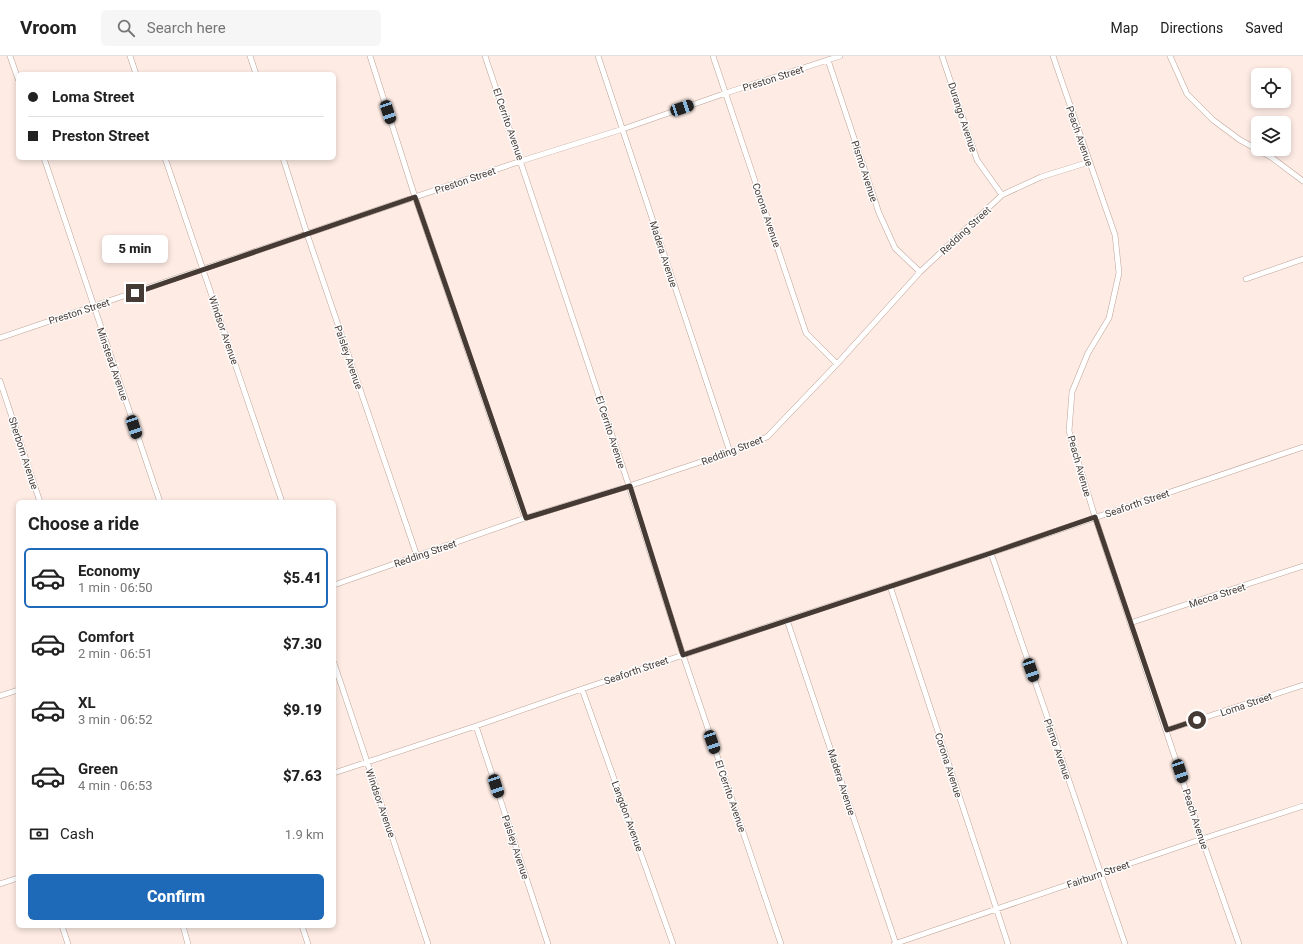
<!DOCTYPE html>
<meta charset="utf-8">
<style>
body{margin:0;font-family:Roboto,sans-serif;background:#f6f6f6;color:#222;height:100vh;display:flex;flex-direction:column;font-size:15px;white-space:nowrap}
*{box-sizing:border-box;margin:0}
p{font-size:13px;color:#767676}
.icon{flex:none;width:22px;height:22px;fill:none;stroke:currentColor;stroke-width:2;stroke-linecap:round;stroke-linejoin:round}
.map{position:relative;flex:1;overflow:hidden}
.panel{position:absolute;left:16px;top:444px;width:320px;height:428px;display:flex;flex-direction:column;background:#fff;border-radius:6px;box-shadow:0 2px 6px #0003}
.panel>*{flex:none}
.guide{position:absolute;left:16px;top:16px;width:320px;height:88px;border-radius:6px;box-shadow:0 2px 6px #0003;display:grid;align-content:center;height:88px;padding:0 12px;background:#fff}
.controls{position:absolute;left:1251px;top:12px;display:grid;gap:8px}
.controls a{display:grid;place-items:center;width:40px;height:40px;border-radius:6px;background:#fff;box-shadow:0 2px 6px #0003;font-size:20px}
.end{position:absolute;width:18px;height:18px;margin:-9px;border:5px solid #463a35;background:#fff;box-shadow:0 0 0 2px #fff}
.from{border-radius:50%}
.bubble{position:absolute;height:28px;border-radius:6px;background:#fff;box-shadow:0 2px 6px #0003;font-size:13px;font-weight:800;line-height:28px;text-align:center}
.car{position:absolute;width:12px;height:24px;margin:-12px -6px;border-radius:5px;box-shadow:0 0 3px 1px #0007;background:linear-gradient(#222 24%,#8ab4d8 0 40%,#222 0 76%,#8ab4d8 0 86%,#222 0)}
.guide b{display:flex;align-items:center;gap:14px;height:38px;font-size:15px}
.guide b+b{border-top:1px solid #e0e0e0}
.guide i{width:10px;height:10px;background:#222}
ul{padding:0;list-style:none}
li{display:flex;align-items:center;gap:12px;height:60px;margin:0 8px 6px;padding:0 4px;border:2px solid transparent;border-radius:6px}
li div{flex:1}
li b{display:block;font-size:15px}
li em{font-style:normal;font-weight:800}
li.selected{border-color:#1f69b9}
li>.icon{width:36px;height:36px;stroke-width:1.5}
h2{padding:0 12px;font-size:18px;line-height:48px}
.pay{display:flex;align-items:center;gap:10px;height:44px;padding:0 12px;font-size:15px}
.pay p{margin-inline-start:auto}
.cta{display:flex;gap:8px;margin-top:auto;padding:8px 12px}
.cta a{flex:1;height:46px;border-radius:6px;background:#1f69b9;color:#fff;font-size:16px;font-weight:800;line-height:46px;text-align:center}
header{display:flex;align-items:center;gap:24px;box-sizing:border-box;height:56px;padding:0 20px;background:#fff;border-bottom:1px solid #e0e0e0}
header strong{font-size:19px}
nav{display:flex;gap:22px;margin-inline-start:auto;font-size:14px}
.search{width:280px;height:36px;background:#f6f6f6;display:flex;align-items:center;gap:10px;box-sizing:border-box;padding:0 14px;border-radius:6px;color:#767676;font-size:15px}
.map>svg:first-child{display:block}
</style>
<header>
<strong>Vroom</strong>
<div class="search"><svg class="icon" aria-label="search" viewBox="0 0 24 24"><circle cx="10" cy="10" r="6"/><path d="M15 15l6 6"/></svg>Search here</div>
<nav><a>Map</a><a>Directions</a><a>Saved</a></nav>
</header>
<div class="map">
<svg width="1303" height="888" viewBox="0 0 1303 888">
<rect width="100%" height="100%" fill="#fdebe4"/>
<g fill="none" stroke-linecap="round" stroke-linejoin="round">
<defs>
<path id="street" d="M10,0L18,23
M130,0L136,18
M250,0L256,18
M370,0L415,141L525,462
M485,0L629,430L683,599L781,888
M598,0L730,396
M713,0L806,277L837,308
M942,0L977,104L1002,139
M1053,0L1115,179L1119,217L1109,262L1088,297L1072,336L1069,375L1095,461L1202,783L1239,888
M1170,0L1187,38L1213,64L1240,84L1271,101L1303,125
M828,4L879,157L895,192L920,216
M44,102L160,446
M165,102L282,446
M283,102L307,178L417,500
M1246,223L1303,203
M0,282L521,105L623,73L726,37L840,0
M0,325L40,446
M991,497L1125,888
M334,529L525,462L629,430L730,396L767,381L837,308L920,216L1002,139L1041,121L1089,106
M890,530L1008,888
M787,564L896,888
M1130,567L1303,510
M334,607L428,888
M582,633L673,888
M0,640L18,634
M476,670L548,888
M1167,674L1303,629
M334,717L476,670L582,633L787,564L991,497L1303,391
M0,828L18,822
M62,870L68,888
M183,870L188,888
M302,870L308,888
M894,888L1202,783L1303,750"/>
</defs>
<use href="#street" stroke="#bea397" stroke-width="6"/>
<use href="#street" stroke="#fff" stroke-width="5"/>
</g>
<g fill="none" stroke-linecap="round" stroke-linejoin="round">
<path stroke="#463a35" stroke-width="5" d="M135,237L415,141L526,462L630,430L683,599L991,497L1095,461L1167,674L1197,664"/>
</g>
<g text-anchor="middle" stroke-width="3" stroke-linejoin="round" paint-order="stroke">
<g font-size="10" fill="#463a35" stroke="#fdfdfd">
<text transform="translate(773 22) rotate(-18)" y="4">Preston Street</text>
<text transform="translate(963 61) rotate(72)" y="4">Durango Avenue</text>
<text transform="translate(509 68) rotate(71)" y="4">El Cerrito Avenue</text>
<text transform="translate(1080 80) rotate(71)" y="4">Peach Avenue</text>
<text transform="translate(865 115) rotate(72)" y="4">Pismo Avenue</text>
<text transform="translate(465 124) rotate(-19)" y="4">Preston Street</text>
<text transform="translate(767 159) rotate(71)" y="4">Corona Avenue</text>
<text transform="translate(965 174) rotate(-43)" y="4">Redding Street</text>
<text transform="translate(664 198) rotate(72)" y="4">Madera Avenue</text>
<text transform="translate(79 255) rotate(-18)" y="4">Preston Street</text>
<text transform="translate(224 274) rotate(71)" y="4">Windsor Avenue</text>
<text transform="translate(349 301) rotate(71)" y="4">Paisley Avenue</text>
<text transform="translate(113 308) rotate(71)" y="4">Minstead Avenue</text>
<text transform="translate(611 376) rotate(72)" y="4">El Cerrito Avenue</text>
<text transform="translate(732 394) rotate(-21)" y="4">Redding Street</text>
<text transform="translate(24 397) rotate(72)" y="4">Sherborn Avenue</text>
<text transform="translate(1080 410) rotate(74)" y="4">Peach Avenue</text>
<text transform="translate(1137 447) rotate(-19)" y="4">Seaforth Street</text>
<text transform="translate(425 497) rotate(-19)" y="4">Redding Street</text>
<text transform="translate(1217 539) rotate(-18)" y="4">Mecca Street</text>
<text transform="translate(636 614) rotate(-19)" y="4">Seaforth Street</text>
<text transform="translate(1246 648) rotate(-19)" y="4">Loma Street</text>
<text transform="translate(1058 693) rotate(71)" y="4">Pismo Avenue</text>
<text transform="translate(949 709) rotate(72)" y="4">Corona Avenue</text>
<text transform="translate(842 726) rotate(72)" y="4">Madera Avenue</text>
<text transform="translate(731 740) rotate(71)" y="4">El Cerrito Avenue</text>
<text transform="translate(381 747) rotate(71)" y="4">Windsor Avenue</text>
<text transform="translate(628 760) rotate(70)" y="4">Langdon Avenue</text>
<text transform="translate(1196 763) rotate(72)" y="4">Peach Avenue</text>
<text transform="translate(516 791) rotate(72)" y="4">Paisley Avenue</text>
<text transform="translate(1098 818) rotate(-19)" y="4">Fairburn Street</text>
</g>
</g>
</svg>
<div class="controls">
<a><svg class="icon" aria-label="locate" viewBox="0 0 24 24"><circle cx="12" cy="12" r="6"/><path d="M12 2v4M12 18v4M2 12h4M18 12h4"/></svg></a>
<a><svg class="icon" aria-label="layers" viewBox="0 0 24 24"><path d="M12 4l9 5-9 5-9-5zM3 14l9 5 9-5"/></svg></a>
</div>
<i class="end from" style="left:1197px;top:664px"></i>
<i class="end" style="left:135px;top:237px"></i>
<div class="bubble" style="left:102px;top:179px;width:66px">5 min</div>
<i class="car" style="left:682px;top:52px;rotate:71deg"></i>
<i class="car" style="left:388px;top:56px;rotate:162deg"></i>
<i class="car" style="left:134px;top:371px;rotate:162deg"></i>
<i class="car" style="left:1031px;top:614px;rotate:161deg"></i>
<i class="car" style="left:712px;top:686px;rotate:161deg"></i>
<i class="car" style="left:1180px;top:715px;rotate:162deg"></i>
<i class="car" style="left:496px;top:730px;rotate:162deg"></i>
<div class="guide">
<b><i class="from"></i>Loma Street</b>
<b><i></i>Preston Street</b>
</div>
<section class="panel">
<h2>Choose a ride</h2>
<ul>
<li class="selected"><svg class="icon" aria-label="car" viewBox="0 0 24 24"><path d="M5 17H2v-5l4-1 3-4h7l3 4 3 1v5h-3M9 17h6M6 11h13"/><circle cx="7" cy="17" r="2"/><circle cx="17" cy="17" r="2"/></svg><div><b>Economy</b><p>1 min · 06:50</p></div><em>$5.41</em></li>
<li><svg class="icon" aria-label="car" viewBox="0 0 24 24"><path d="M5 17H2v-5l4-1 3-4h7l3 4 3 1v5h-3M9 17h6M6 11h13"/><circle cx="7" cy="17" r="2"/><circle cx="17" cy="17" r="2"/></svg><div><b>Comfort</b><p>2 min · 06:51</p></div><em>$7.30</em></li>
<li><svg class="icon" aria-label="car" viewBox="0 0 24 24"><path d="M5 17H2v-5l4-1 3-4h7l3 4 3 1v5h-3M9 17h6M6 11h13"/><circle cx="7" cy="17" r="2"/><circle cx="17" cy="17" r="2"/></svg><div><b>XL</b><p>3 min · 06:52</p></div><em>$9.19</em></li>
<li><svg class="icon" aria-label="car" viewBox="0 0 24 24"><path d="M5 17H2v-5l4-1 3-4h7l3 4 3 1v5h-3M9 17h6M6 11h13"/><circle cx="7" cy="17" r="2"/><circle cx="17" cy="17" r="2"/></svg><div><b>Green</b><p>4 min · 06:53</p></div><em>$7.63</em></li>
</ul>
<div class="pay"><svg class="icon" aria-label="cash" viewBox="0 0 24 24"><path d="M3 7h18v10H3z"/><circle cx="12" cy="12" r="2"/></svg>Cash<p>1.9 km</p></div>
<div class="cta"><a>Confirm</a></div>
</section>
</div>
